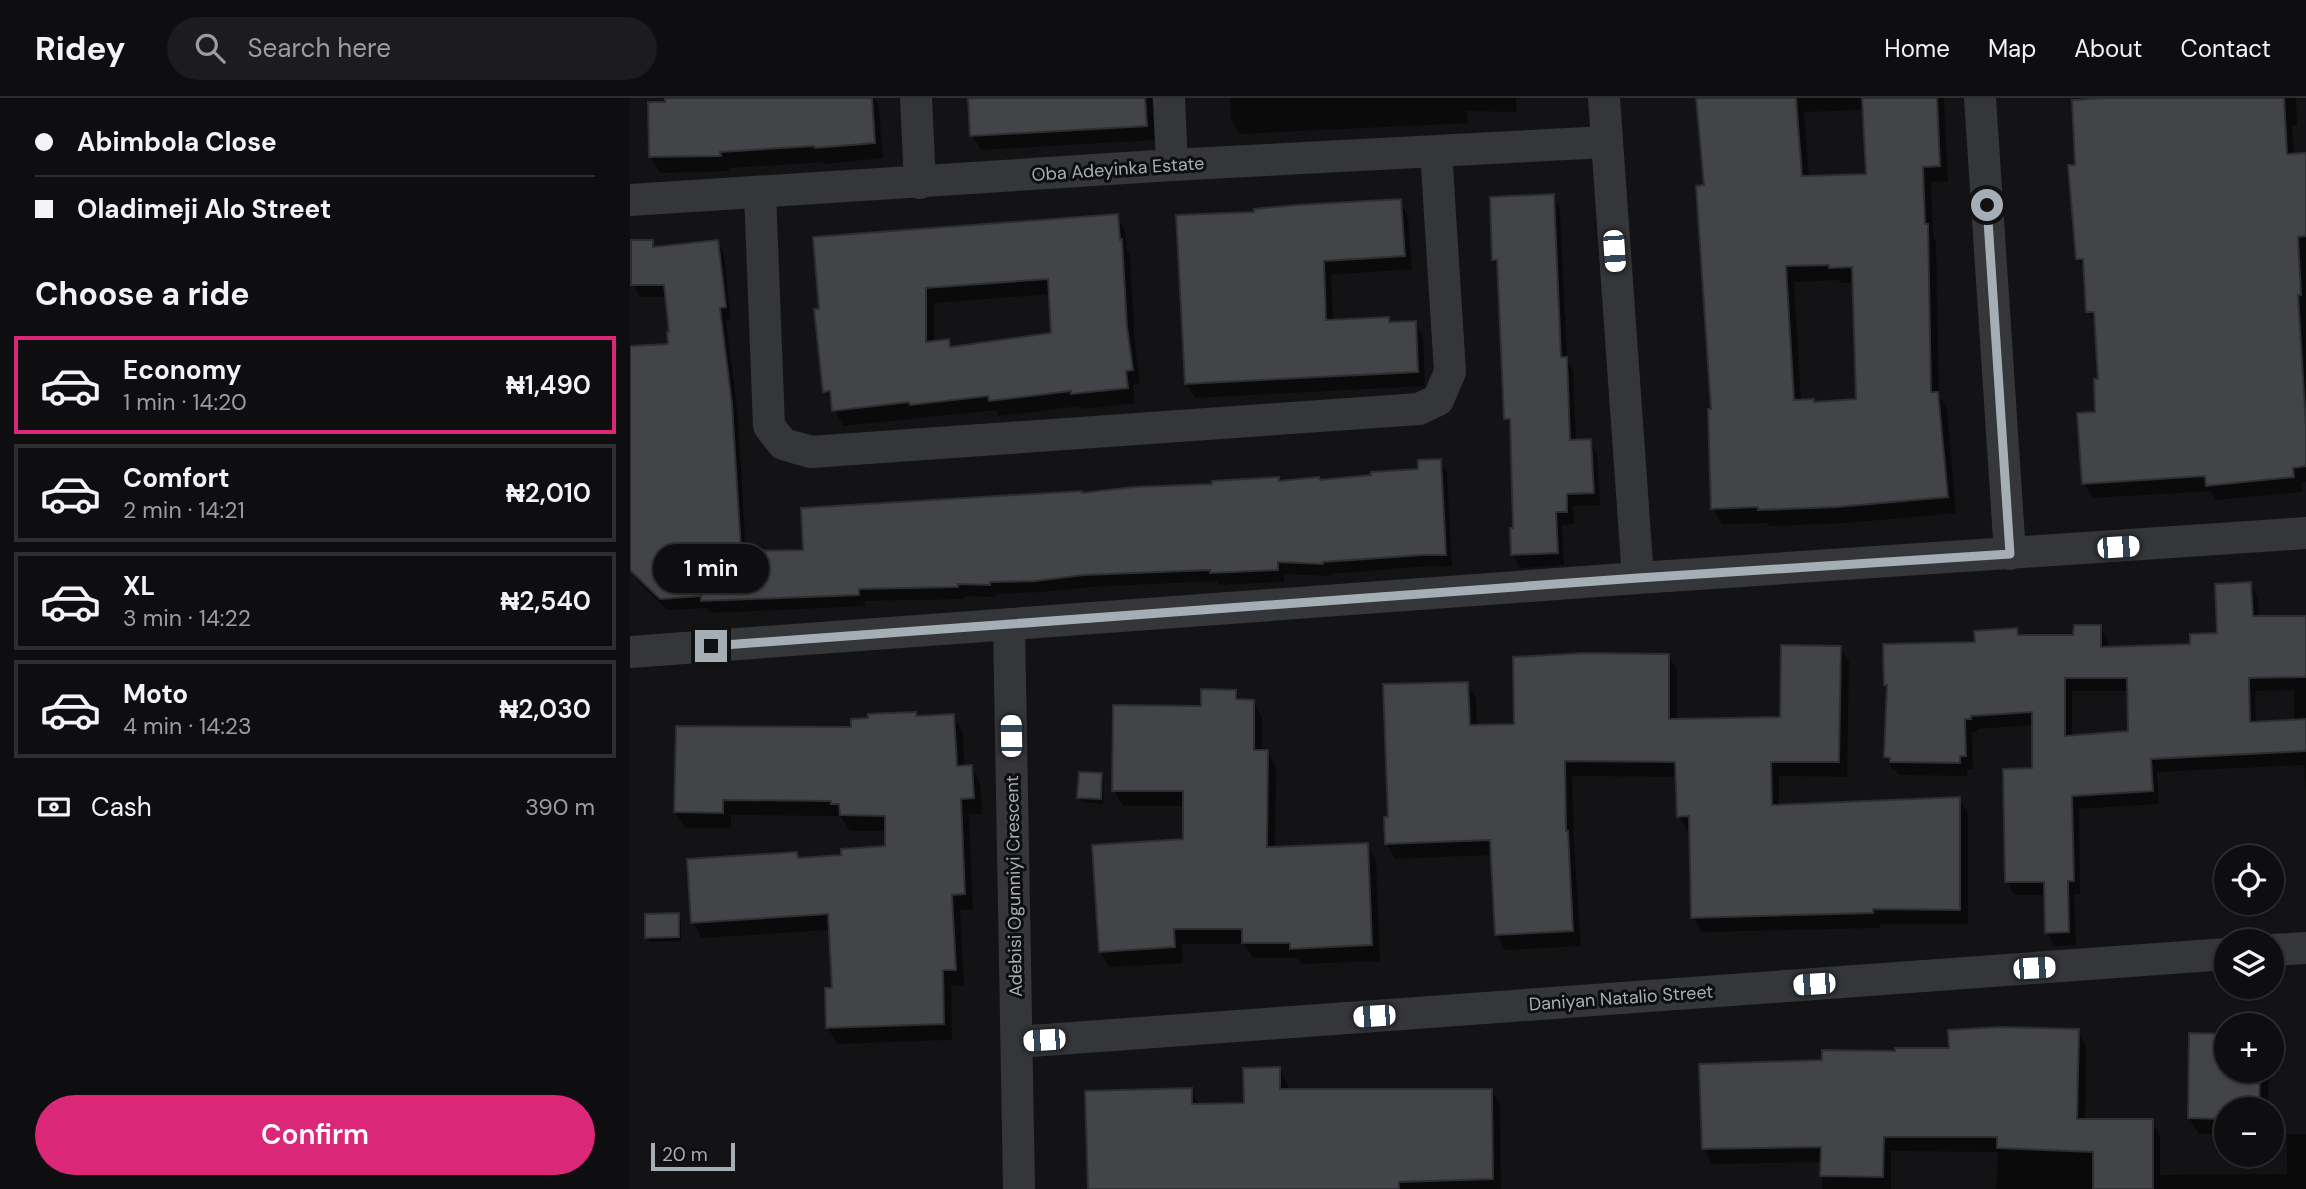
<!DOCTYPE html>
<meta charset="utf-8">
<style>
body{margin:0;font-family:"DM Sans",sans-serif;background:#1c1c1e;color:#f1f3f6;height:100vh;display:flex;flex-direction:column;font-size:26px;white-space:nowrap}
*{box-sizing:border-box;margin:0}
p{font-size:23px;color:#9b9c9f}
.icon{flex:none;width:38px;height:38px;fill:none;stroke:currentColor;stroke-width:2;stroke-linecap:round;stroke-linejoin:round}
.map{position:relative;flex:1;overflow:hidden}
.sheet{display:flex;flex-direction:column;background:#0e0e10;width:630px}
.sheet>*{flex:none}
.banner{display:grid;align-content:center;height:154px;padding:0 35px;background:#0e0e10}
.fabs{position:absolute;left:1584px;top:747px;display:grid;gap:14px}
.fabs a{display:grid;place-items:center;width:70px;height:70px;border-radius:50%;background:#0e0e10;box-shadow:0 2px 5px #0004,0 0 0 2px #2e2e30;font-size:35px}
.scale{position:absolute;left:21px;bottom:18px;width:84px;box-sizing:border-box;padding-left:7px;border:4px solid #a5adb5;border-top:0;font-size:19px;line-height:24px;white-space:nowrap;color:#a5adb5;-webkit-text-stroke:5px #0e0e10;paint-order:stroke}
.end{position:absolute;width:32px;height:32px;margin:-16px;border:9px solid #a5adb5;background:#111;box-shadow:0 0 0 4px #111}
.from{border-radius:50%}
.bubble{position:absolute;height:49px;border-radius:24px;background:#0e0e10;box-shadow:0 2px 5px #0004,0 0 0 2px #2e2e30;font-size:23px;font-weight:600;line-height:49px;text-align:center}
.car{position:absolute;width:21px;height:42px;margin:-21px -10px;border-radius:9px;box-shadow:0 0 5px 2px #0007;background:linear-gradient(#fff 24%,#345 0 40%,#fff 0 76%,#345 0 86%,#fff 0)}
.banner b{display:flex;align-items:center;gap:24px;height:66px;font-size:26px}
.banner b+b{border-top:2px solid #2e2e30}
.banner i{width:18px;height:18px;background:#f1f3f6}
ul{padding:0;list-style:none}
li{display:flex;align-items:center;gap:21px;height:98px;margin:0 14px 10px;padding:0 21px;border:4px solid #2e2e30;border-radius:0px}
li div{flex:1}
li b{display:block;font-size:26px}
li em{font-style:normal;font-weight:600}
li.on{border-color:#db2777}
li>.icon{width:63px;height:63px;stroke-width:1.5}
h2{padding:0 35px;font-size:32px;line-height:84px}
.pay{display:flex;align-items:center;gap:18px;height:77px;padding:0 35px;font-size:26px}
.pay p{margin-inline-start:auto}
.primary-button{display:flex;gap:14px;margin-top:auto;padding:14px 35px}
.primary-button a{flex:1;height:80px;border-radius:42px;background:#db2777;color:#fff;font-size:28px;font-weight:600;line-height:80px;text-align:center}
header{display:flex;align-items:center;gap:42px;box-sizing:border-box;height:98px;padding:0 35px;background:#0e0e10;border-bottom:2px solid #2e2e30}
header strong{font-size:33px}
nav{display:flex;gap:38px;margin-inline-start:auto;font-size:24px}
.search{width:490px;height:63px;background:#1c1c1e;display:flex;align-items:center;gap:18px;box-sizing:border-box;padding:0 24px;border-radius:38px;color:#9b9c9f;font-size:26px}
main{display:flex;flex:1;min-height:0}
.map>svg:first-child{display:block}
</style>
<header>
<strong>Ridey</strong>
<div class="search"><svg class="icon" aria-label="search" viewBox="0 0 24 24"><circle cx="10" cy="10" r="6"/><path d="M15 15l6 6"/></svg>Search here</div>
<nav><a>Home</a><a>Map</a><a>About</a><a>Contact</a></nav>
</header>
<main>
<section class="sheet">
<div class="banner">
<b><i class="from"></i>Abimbola Close</b>
<b><i></i>Oladimeji Alo Street</b>
</div>
<h2>Choose a ride</h2>
<ul>
<li class="on"><svg class="icon" aria-label="car" viewBox="0 0 24 24"><path d="M5 17H2v-5l4-1 3-4h7l3 4 3 1v5h-3M9 17h6M6 11h13"/><circle cx="7" cy="17" r="2"/><circle cx="17" cy="17" r="2"/></svg><div><b>Economy</b><p>1 min · 14:20</p></div><em>₦1,490</em></li>
<li><svg class="icon" aria-label="car" viewBox="0 0 24 24"><path d="M5 17H2v-5l4-1 3-4h7l3 4 3 1v5h-3M9 17h6M6 11h13"/><circle cx="7" cy="17" r="2"/><circle cx="17" cy="17" r="2"/></svg><div><b>Comfort</b><p>2 min · 14:21</p></div><em>₦2,010</em></li>
<li><svg class="icon" aria-label="car" viewBox="0 0 24 24"><path d="M5 17H2v-5l4-1 3-4h7l3 4 3 1v5h-3M9 17h6M6 11h13"/><circle cx="7" cy="17" r="2"/><circle cx="17" cy="17" r="2"/></svg><div><b>XL</b><p>3 min · 14:22</p></div><em>₦2,540</em></li>
<li><svg class="icon" aria-label="car" viewBox="0 0 24 24"><path d="M5 17H2v-5l4-1 3-4h7l3 4 3 1v5h-3M9 17h6M6 11h13"/><circle cx="7" cy="17" r="2"/><circle cx="17" cy="17" r="2"/></svg><div><b>Moto</b><p>4 min · 14:23</p></div><em>₦2,030</em></li>
</ul>
<div class="pay"><svg class="icon" aria-label="cash" viewBox="0 0 24 24"><path d="M3 7h18v10H3z"/><circle cx="12" cy="12" r="2"/></svg>Cash<p>390 m</p></div>
<div class="primary-button"><a>Confirm</a></div>
</section>
<div class="map">
<svg width="1676" height="1091" viewBox="0 0 1676 1091">
<rect width="100%" height="100%" fill="#131315"/>
<path fill="#0007" fill-rule="evenodd" d="M37,0H244L249,8L253,60L195,66L194,64L99,70V73L30,75L21,59Z
M340,0H522L525,42L351,52L342,38Z
M600,0H886L887,14L837,13L838,25L610,36L601,21Z
M1066,0H1314L1318,83L1301,84L1303,138L1306,144L1309,298L1317,311L1326,415L1217,425L1139,428L1137,425L1092,426L1083,411V312L1075,89ZM1234,12L1238,78L1179,80L1174,14ZM1209,182L1210,185H1223L1228,302L1185,306L1171,303L1164,184Z
M1443,0H1666L1667,27H1662L1664,57H1676V384L1671,385L1672,394L1586,402L1581,393L1463,400L1454,385L1467,316L1469,282L1467,229L1458,214L1456,174L1448,161Z
M923,98L930,111L937,262L943,273L946,344L960,343L967,356L970,407L943,408L944,426L932,427L934,467L890,470L883,457L885,432L882,331L876,320L869,170L864,162Z
M770,103L778,118L782,171L701,177L703,223L758,221L761,226L785,225L793,239L795,288L565,300L556,286L626,116Z
M487,118L495,133L497,152L500,158L505,246L510,286L503,287L505,305L452,311L450,308L369,318L366,312L213,328L195,293L186,213ZM421,196L423,236L322,250L318,243L304,245V205Z
M22,144L26,151L87,144L94,156L101,221L96,222L108,319L116,455L175,454L452,396L690,383L790,373L810,363L817,375L822,469L800,468L699,476V478L653,476L654,484L589,487L587,483L462,489L413,494L366,496V499L334,498V501L235,503V508L80,515L77,510L38,512L8,484L1,471L0,249L40,248L41,235L37,199H10L3,187Z
M1620,486L1628,500L1629,520H1676V697L1674,667L1527,674L1529,706L1449,711L1450,796H1444L1446,847L1425,848L1417,835L1416,797H1384L1377,784L1404,672V627L1347,631V634H1342L1343,671H1337V678L1269,677L1266,672H1263L1255,659L1258,591L1255,586L1347,545L1386,532L1391,539L1445,538L1470,529L1478,542V550L1562,548L1589,537ZM1664,592V623L1626,625L1625,593ZM1442,593H1499L1500,635L1442,639Z
M1210,549L1219,564L1217,679L1149,678V708L1329,701L1338,716V826H1250V830L1072,834L1063,819L1061,733H1057L1049,718L1047,679L942,678L944,746L951,848L875,852L867,837L862,757L765,761L757,746L760,721L837,586L846,601L847,629L886,628L1038,557L1047,572V623L1152,621Z
M605,593L611,603L623,604L632,619V654H637L646,669L645,750L737,747L746,762L750,863L671,866L668,860H623L614,846H552L553,865L479,869L470,853L555,743V708H493L484,692L573,610Z
M323,618L333,634L334,669H341L350,685L352,716H339L343,812H330L334,887L321,888L322,942L207,946L198,930L204,891L200,832L72,840L63,824L166,756L170,762L213,758L257,750V733H220L210,718L101,717V730H55L45,714L223,630L287,619Z
M471,677L474,682L473,706L452,704L449,700Z
M48,817L51,822V843L20,844L17,839Z
M1448,933L1456,948L1455,1023H1522L1530,1038V1077L1657,1076V1036H1676V1091H1366L1368,1054L1261,1053V1091H1192V1064L1082,1066L1074,1051L1194,964L1267,955L1321,952Z
M1596,937V973H1639L1638,1012H1596V1036H1569L1559,1020Z
M649,971L658,986V993L861,992L870,1007L871,1091H460L561,992L570,1008L616,1006Z"/>
<path fill="#424448" stroke="#2d2e31" stroke-width="2" fill-rule="evenodd" d="M35,0H242L245,45L185,50L184,48L90,54L91,58L19,59L18,4H35Z
M338,0H515L517,28L340,38Z
M1066,0H1166L1172,78L1236,76L1232,0H1307L1310,68L1293,69L1295,126H1298L1301,294H1308L1318,399L1207,409L1128,412V409L1081,411L1078,311H1081L1066,88L1074,87ZM1199,167V170L1222,169L1226,301L1184,304V301L1164,302L1156,168Z
M1474,0H1654L1657,56L1676,55V138L1668,139L1671,197H1668L1676,327V368L1663,370L1664,379L1576,388L1575,378L1452,386L1447,315L1465,314L1464,281H1468L1464,214H1456L1453,161H1446L1438,67H1445L1442,2Z
M924,96L931,259H937L940,342L961,341L964,395L937,396V414H926L928,455L881,457L880,430H883L880,321H874L867,162H862L860,99Z
M771,101L775,158L694,163L696,222L759,219V224L786,223L788,274L555,286L546,117L624,114V111L666,107Z
M488,116L490,142L492,141L497,229L503,272L496,273L498,290L441,296V293L359,303L358,298L280,307L279,304L202,313L200,293L193,294L184,211H189L183,139ZM418,181L421,235L320,249L319,241L296,244V190Z
M1,142H23V149L88,142L96,209L90,210L102,306L111,453L173,452L171,410L452,393V395L504,389L582,386V383L649,379V383L689,379L690,382L741,377V374L788,371V362L811,361L816,457H793L693,464V466L648,464V472L580,475V472L454,477L405,483L360,484V487L328,486V489L229,491V497L71,503V498L30,501L0,472V248L38,246L37,234H39L34,187H1Z
M1621,484L1623,518H1676V579L1619,580L1620,624L1676,621V653L1521,661L1523,693L1442,698L1444,783H1438L1439,834L1415,835L1414,784H1375L1373,671L1402,670V614L1341,618V621H1335L1336,658H1330V665L1260,664V660L1254,659L1257,587H1254L1253,546L1345,544L1344,533L1387,530L1388,537H1443L1444,527H1471V549L1560,546V536L1587,535L1585,486ZM1435,580H1497L1498,633L1435,638Z
M1151,547L1211,548L1209,664H1141L1142,707L1330,699V812L1243,811V815L1061,820L1059,718L1047,719L1045,664L935,663L936,733H938L943,833L865,837L860,742L755,746L754,719H758L753,586L838,584L840,627L884,626L883,559L954,555L1039,556V621L1150,619Z
M571,591L606,592V601L624,602V652H638L637,749L738,745L742,847L660,851V845H612V831H544L545,849L469,854L462,747L553,741V693H482L483,607L571,608Z
M286,614V618L324,616L327,668L342,667L344,700L331,701L335,796L322,797L326,872H313L314,926L196,930L195,890H202L198,816L61,825L57,761L167,754L168,760L211,757V751L255,748V718L210,717L209,706H201V703L93,702V715L44,714L46,628L221,629V621L238,620V616Z
M449,674L472,675L471,701L447,700Z
M49,815V839L15,840V816Z
M1369,929L1449,931L1447,1021H1523V1091H1463V1054L1367,1050V1039H1254L1253,1079L1190,1078L1191,1049L1072,1051L1069,966L1192,962V952L1265,953V950H1319L1318,932Z
M1559,935L1596,936V973H1630L1629,1012H1596V1021L1558,1020Z
M650,969V991H862L863,1081L769,1084V1091H458L455,993L562,990V1006L614,1005L613,970Z"/>
<g fill="none" stroke-linecap="round" stroke-linejoin="round">
<path stroke="#34363a" stroke-width="32" d="M286,0L290,85
M539,0L542,67
M974,0L1008,480
M1350,0L1380,456
M130,94L139,328L153,346L181,354L789,311L808,302L820,274L806,53
M0,102L542,67L976,44
M379,527L389,1091
M0,554L1008,480L1676,435
M1642,852L1676,850
M387,944L1596,856"/>
</g>
<g fill="none" stroke-linecap="round" stroke-linejoin="round">
<path stroke="#a5adb5" stroke-width="9" d="M81,548L1008,480L1380,456L1357,107"/>
</g>
<g text-anchor="middle" stroke-width="6" stroke-linejoin="round" paint-order="stroke">
<g font-size="18" fill="#a5adb5" stroke="#0e0e10">
<text transform="translate(488 71) rotate(-4)" y="6">Oba Adeyinka Estate</text>
<text transform="translate(384 788) rotate(-91)" y="6">Adebisi Ogunniyi Crescent</text>
<text transform="translate(991 900) rotate(-4)" y="6">Daniyan Natalio Street</text>
</g>
</g>
</svg>
<div class="fabs">
<a><svg class="icon" aria-label="locate" viewBox="0 0 24 24"><circle cx="12" cy="12" r="6"/><path d="M12 2v4M12 18v4M2 12h4M18 12h4"/></svg></a>
<a><svg class="icon" aria-label="layers" viewBox="0 0 24 24"><path d="M12 4l9 5-9 5-9-5zM3 14l9 5 9-5"/></svg></a>
<a>+</a>
<a>−</a>
</div>
<div class="scale">20 m</div>
<i class="end from" style="left:1357px;top:107px"></i>
<i class="end" style="left:81px;top:548px"></i>
<div class="bubble" style="left:23px;top:446px;width:116px">1 min</div>
<i class="car" style="left:984px;top:153px;rotate:176deg"></i>
<i class="car" style="left:1488px;top:449px;rotate:86deg"></i>
<i class="car" style="left:381px;top:638px;rotate:359deg"></i>
<i class="car" style="left:1404px;top:870px;rotate:86deg"></i>
<i class="car" style="left:1184px;top:886px;rotate:266deg"></i>
<i class="car" style="left:744px;top:918px;rotate:266deg"></i>
<i class="car" style="left:414px;top:942px;rotate:266deg"></i>
</div>
</main>
